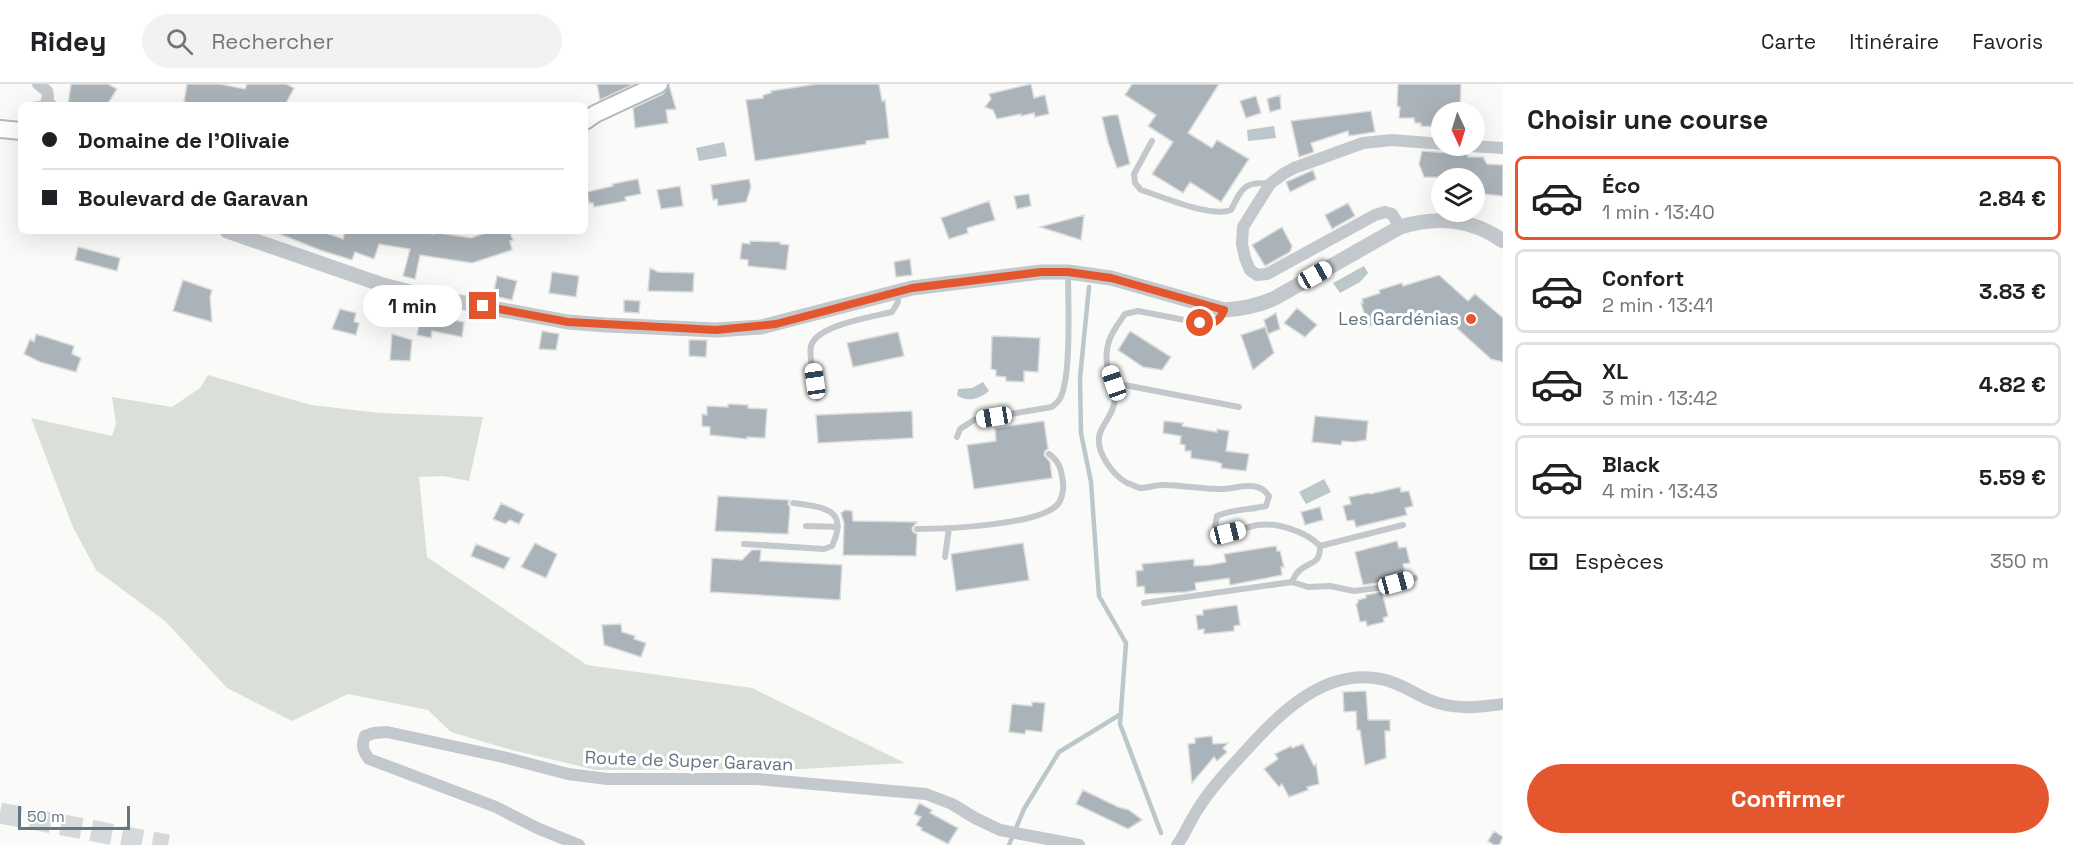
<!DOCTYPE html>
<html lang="fr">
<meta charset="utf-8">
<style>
body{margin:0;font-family:"Space Grotesk",sans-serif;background:#f2f2f2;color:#202124;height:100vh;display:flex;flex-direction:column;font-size:22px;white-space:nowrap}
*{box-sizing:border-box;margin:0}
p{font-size:20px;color:#757577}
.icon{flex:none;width:33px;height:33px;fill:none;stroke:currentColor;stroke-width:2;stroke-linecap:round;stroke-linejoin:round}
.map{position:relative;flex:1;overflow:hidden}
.sheet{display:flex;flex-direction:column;background:#fff;width:570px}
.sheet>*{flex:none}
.hud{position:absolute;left:18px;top:18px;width:570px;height:132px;border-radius:9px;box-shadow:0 6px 24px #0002;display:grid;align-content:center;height:132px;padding:0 24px;background:#fff}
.needle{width:39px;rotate:176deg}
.controls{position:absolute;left:1431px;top:18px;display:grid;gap:12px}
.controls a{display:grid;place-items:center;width:54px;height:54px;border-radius:50%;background:#fff;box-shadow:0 6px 24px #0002;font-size:30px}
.scale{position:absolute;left:18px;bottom:15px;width:112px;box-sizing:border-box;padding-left:6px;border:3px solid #657683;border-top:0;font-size:16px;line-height:21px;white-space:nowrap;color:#657683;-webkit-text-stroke:4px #fff;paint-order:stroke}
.end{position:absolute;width:27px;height:27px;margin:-14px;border:8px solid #e4572e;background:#fff;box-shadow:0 0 0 3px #fff}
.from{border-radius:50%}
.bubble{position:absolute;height:42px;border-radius:21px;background:#fff;box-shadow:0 6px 24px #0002;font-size:20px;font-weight:600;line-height:42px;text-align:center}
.car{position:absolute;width:18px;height:36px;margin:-18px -9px;border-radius:8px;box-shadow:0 0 4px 2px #0007;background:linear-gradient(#fff 24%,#345 0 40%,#fff 0 76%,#345 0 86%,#fff 0)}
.hud b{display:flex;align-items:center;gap:21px;height:57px;font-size:22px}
.hud b+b{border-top:2px solid #e0e0e0}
.hud i{width:15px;height:15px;background:#202124}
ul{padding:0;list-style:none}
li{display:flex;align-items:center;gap:18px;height:84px;margin:0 12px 9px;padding:0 12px;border:3px solid #e0e0e0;border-radius:9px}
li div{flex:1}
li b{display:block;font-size:22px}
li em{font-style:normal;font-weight:600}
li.on{border-color:#e4572e}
li>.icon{width:54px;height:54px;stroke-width:1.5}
h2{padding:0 24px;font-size:27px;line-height:72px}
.pay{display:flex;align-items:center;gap:15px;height:66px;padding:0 24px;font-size:22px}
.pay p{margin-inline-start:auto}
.primary-button{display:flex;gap:12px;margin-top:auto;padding:12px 24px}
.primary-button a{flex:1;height:69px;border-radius:36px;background:#e4572e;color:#fff;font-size:24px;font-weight:600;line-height:69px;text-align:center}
header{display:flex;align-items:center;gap:36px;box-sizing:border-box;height:84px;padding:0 30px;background:#fff;border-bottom:2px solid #e0e0e0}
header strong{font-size:28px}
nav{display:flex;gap:33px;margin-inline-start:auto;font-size:21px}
.search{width:420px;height:54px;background:#f2f2f2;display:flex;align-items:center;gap:15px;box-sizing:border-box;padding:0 21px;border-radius:33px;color:#757577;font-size:22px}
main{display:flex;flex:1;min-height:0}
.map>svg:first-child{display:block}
</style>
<header>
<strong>Ridey</strong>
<div class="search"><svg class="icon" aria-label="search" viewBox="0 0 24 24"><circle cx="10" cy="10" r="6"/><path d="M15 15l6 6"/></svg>Rechercher</div>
<nav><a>Carte</a><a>Itinéraire</a><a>Favoris</a></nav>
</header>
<main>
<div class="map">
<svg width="1503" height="761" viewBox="0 0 1503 761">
<rect width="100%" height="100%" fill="#fafaf8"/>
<path fill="#dadfd7" d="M208,291L311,321L380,329L483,333L469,397L443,392L419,393L427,473L587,581L752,604L905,679L801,685L596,686L508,665L451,648L428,626L348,610L292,637L227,604L165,537L96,486L73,443L31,334L112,352L116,340L112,313L172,323L200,304Z"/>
<path fill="#bbc7cb" d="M1274,42L1276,54L1248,57L1247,46Z
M724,58L727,72L699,77L696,64Z
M1364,182L1368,189L1360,198L1340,209L1333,199Z
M983,298L989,307C980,315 966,319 957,311L958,305L972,304Z
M1324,395L1331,408L1306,420L1299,408Z"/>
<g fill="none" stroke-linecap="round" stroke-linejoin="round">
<path stroke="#bbc7cb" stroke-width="4.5" d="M1089,203L1080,294L1081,349L1091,398L1099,512L1126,559L1120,640L1161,749
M1009,761L1024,725L1059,668L1121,630"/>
</g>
<path fill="#aab3b9" stroke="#dcdcda" stroke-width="1.5" d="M71,0H108L117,5L107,21H68Z
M187,0H220L245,5L247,0H286L294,4L285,21H198L184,18Z
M597,0H634L600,16Z
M817,0H879L882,17L885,16L889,54L866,57V60L755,77L746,16L763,14V11L771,9V7Z
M1031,0L1034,14L1045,11L1049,30L1035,33L1034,29L1021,32V30L997,35L993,26L985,23L991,15L989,10Z
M1132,0H1219L1188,49L1212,64L1217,56L1249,75L1221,118L1190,98L1183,109L1152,90L1173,58L1148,42L1156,31L1125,11Z
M1398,0H1461L1460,28H1442V43L1421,42V39H1415L1414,34H1399L1400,23L1397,22Z
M669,1L676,25L666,26L668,39L635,44L633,24L663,10Z
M1280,11L1281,25L1270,28L1267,15Z
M1256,12L1261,29L1246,34L1240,17Z
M1371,27L1375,48L1349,52L1348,47L1311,59L1314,68L1299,73L1291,37Z
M1113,31H1118L1130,80L1117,84L1108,58L1102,33Z
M1422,67L1467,70L1468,73H1483L1487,80L1503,81V112L1484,110L1482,106H1474V94L1424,93L1419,80Z
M1313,86L1316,95L1290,108L1286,98Z
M638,95L641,110L625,113L626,117L594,123L593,119H589L587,108L613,102L612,100Z
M749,95L751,103L746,118L718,122L717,115L713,116L711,101Z
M680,102L683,122L661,125L657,106Z
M1029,110L1031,122L1017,125L1014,112Z
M989,117L995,136L967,144L968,149L949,155L941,134Z
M1348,119L1355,132L1332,145L1325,131Z
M1084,131L1081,156L1040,143Z
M1282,143L1292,162L1290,168L1265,182L1252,161Z
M272,147H321L343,155L345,147H419L433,150V148L471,154L491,147H509L513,156L510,157L512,166L472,179L420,171L415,195L403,192L410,165L379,160L374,175L355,168L352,176L320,166Z
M750,157L780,158V160L789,161L786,186L748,182V176L740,175L742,159L750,160Z
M78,163L120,174L117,187L75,176Z
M910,175L912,191L896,193L894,178Z
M650,184L658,188L694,189L693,208L648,207Z
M552,188L579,192L576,213L549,209Z
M1439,191L1468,217L1475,210L1503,234V278L1491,275L1450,238L1447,240L1437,231L1414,238L1411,229L1368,242L1361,219H1363L1362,215L1380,209L1379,206L1402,199L1403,202Z
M497,192L517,197L512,216L493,212Z
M183,196L212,206L210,213L212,238L173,227Z
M624,216L640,217L639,229L624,228Z
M1297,224L1317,241L1305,253L1284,239Z
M340,225L356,229L354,238L359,239L356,251L332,245Z
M1276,229L1280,245L1268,250L1264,236Z
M434,232L464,238L462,253L432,247L431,254L417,251L420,236L433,239Z
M1265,243L1274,269L1253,286L1241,251Z
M542,247L559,250L556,266L539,265Z
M1130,247L1171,273L1162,286L1143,283L1118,266Z
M898,248L904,272L853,283L847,259Z
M36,250L74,262L72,270L81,274L76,288L40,278L24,270L30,255L34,258Z
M392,250L412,256L410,277L390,276Z
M992,252L1040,254L1038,288L1024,287V298L1006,297V293L996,292V286L991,285Z
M689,256H707L706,273L689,272Z
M728,320L748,321V324L767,325L765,354L747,353V355L710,351V343L702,342V330L707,331V322L728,323Z
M912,327L913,354L818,359L816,331Z
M1315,332L1368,337L1366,356L1354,358L1342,357L1341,361L1312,358Z
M1044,337L1048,365L1045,367L1044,371L1050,378L1052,394L974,405L967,361L996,357L995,344Z
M1164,337L1183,339L1182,342L1217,348V345L1229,347L1226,367L1249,370L1246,387L1221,384L1222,380L1217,378L1191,374V367H1185V361L1180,360L1181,352L1163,349Z
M1400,403L1401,408L1409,407L1413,422L1405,424L1407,431L1356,443L1354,436L1347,437L1343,422L1351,420L1349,413L1369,409L1370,410Z
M718,412L789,416L788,420L790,423L788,450L715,447Z
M501,419L524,430L519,440L510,436L505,440L493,435Z
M1320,423L1323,436L1305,441L1301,428Z
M845,426L852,427L853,437L917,438L912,444L913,448L917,450L916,472L843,471L844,439L841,429Z
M1397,457L1399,464L1406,463L1410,479L1403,480L1405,490L1380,496V498L1376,499L1363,501L1355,468Z
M535,459L557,470L546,494L521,483Z
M1023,459L1029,496L956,507L951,470Z
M476,460L510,474L504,485L471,472Z
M1276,462L1277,467H1280L1284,483H1281L1282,491L1230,501L1229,494L1195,499L1196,506L1186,508L1145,510L1144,502L1137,503L1136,487L1143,486L1142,480L1194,475V482L1210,481L1226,478L1224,470Z
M752,466H761L760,477L842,481L840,516L710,508L712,474L742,476Z
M1382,508L1388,532L1383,534L1384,538L1367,542L1366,537L1360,538L1356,520L1358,519V516L1366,514V511Z
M1237,521L1240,541L1234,542V547L1204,550V545L1198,546L1196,531H1203V526Z
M621,540L622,548L635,552L634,555L646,559L641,573L604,561L602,541Z
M1366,607L1368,636H1390V647H1385L1386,674L1365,681L1360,646H1357L1356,627L1344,628L1343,608Z
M1032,618L1045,619L1042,648L1026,646L1025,650L1009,648L1012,620L1032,622Z
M1212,652L1213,660L1228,659L1223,664L1227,668L1217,677L1214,673L1192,699L1188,660L1195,659V654Z
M1303,660L1314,682L1316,680L1319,700L1307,703L1308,706L1289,713L1282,700L1279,703L1264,685L1278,675L1275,670L1291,662L1292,664Z
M1083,706L1118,723L1129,726L1142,736L1128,745L1076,720Z
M919,719L932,726L930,729L958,744L948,760L921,746L922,744L916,741L921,733L914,730Z
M1494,747L1503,753L1499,761H1494L1488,757Z"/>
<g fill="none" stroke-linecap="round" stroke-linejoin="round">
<path stroke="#d5d9db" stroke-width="21" stroke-dasharray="21 10" stroke-linecap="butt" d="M0,729L168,761"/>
<defs>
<path id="secondary" d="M585,37L595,30L659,0
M0,45L21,47"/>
</defs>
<use href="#secondary" stroke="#b3babf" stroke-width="20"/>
<path stroke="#c3c8cc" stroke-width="6" d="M33,21L46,19
M1152,57L1134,90L1135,99L1141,106C1164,113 1210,134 1231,126C1241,106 1244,96 1270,100
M1114,299L1239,323
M818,314C816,301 808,274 811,262C817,241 872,233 892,228L898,218L897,209
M957,353L960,345L974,336L1052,323C1054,321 1057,319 1059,316C1072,298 1068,215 1068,189
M806,442L838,443
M917,445C945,445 1041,441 1058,420C1062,415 1064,405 1063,398C1061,386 1060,378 1049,370
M744,460L824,465L832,462C850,424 822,423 793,419
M1320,462L1403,441
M945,473L949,444
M1292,498L1308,503L1330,502L1354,507L1377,504L1415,494
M1144,519L1292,498C1294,494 1296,489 1300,486C1312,476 1320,481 1320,462C1307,448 1277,438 1258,441C1245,443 1234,449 1220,449L1215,442L1217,432C1232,425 1250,426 1266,422L1269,412C1257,394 1236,406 1218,405C1200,405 1182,401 1163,401C1156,401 1147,404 1140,404C1136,403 1131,400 1127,399C1113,391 1094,367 1100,349C1105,336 1113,331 1115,316C1116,302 1109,292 1107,280C1104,259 1114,245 1125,230L1138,227L1200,239L1214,240L1221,234L1223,227"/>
<path stroke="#c3c8cc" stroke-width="12" d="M38,0L47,7L48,13L46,19L51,21
M1470,62L1503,64
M1400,143L1392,130L1385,128L1375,131L1267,190L1257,191L1250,186L1245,174L1242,160L1243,143L1270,100L1283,90L1294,84L1363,59L1392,56L1442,60
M579,761L537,744L496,723L369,675C363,667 361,662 365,652L374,649L387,648L503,673L568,690L607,695H757L926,710L952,720L975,734L1000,746L1079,761
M1177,761C1186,749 1191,734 1200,722C1211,704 1226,688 1240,673C1276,633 1322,583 1381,595C1398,598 1412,608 1427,615C1452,626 1477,624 1503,620"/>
<path stroke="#c3c8cc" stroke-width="15" d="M227,147L383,201L422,211L568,238L606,241L716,246L761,243L912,204L1041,188H1068L1111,194L1224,226C1243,225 1257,222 1275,214L1400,143C1437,132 1471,134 1503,157"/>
<use href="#secondary" stroke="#fff" stroke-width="16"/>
</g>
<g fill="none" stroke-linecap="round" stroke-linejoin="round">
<path stroke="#e4572e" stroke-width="8" d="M483,222L568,238L716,246L776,240L912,204L1041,188H1068L1111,194L1224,226C1219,239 1213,240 1200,239"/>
</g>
<circle fill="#e4572e" stroke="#fff" stroke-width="2" cx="1471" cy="235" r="6"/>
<g text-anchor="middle" stroke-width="6" stroke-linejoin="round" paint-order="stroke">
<g font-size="18" fill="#657683" stroke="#fff" text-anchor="end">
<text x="1459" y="241">Les Gardénias</text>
</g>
<g font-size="18" fill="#657683" stroke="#fff">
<text transform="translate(689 677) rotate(2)" y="6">Route de Super Garavan</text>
</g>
</g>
</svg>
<div class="controls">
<a><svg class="needle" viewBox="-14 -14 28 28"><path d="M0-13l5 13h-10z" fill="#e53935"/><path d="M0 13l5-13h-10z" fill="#757577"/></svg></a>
<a><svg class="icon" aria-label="layers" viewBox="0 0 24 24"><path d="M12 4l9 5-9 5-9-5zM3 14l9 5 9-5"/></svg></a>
</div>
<div class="scale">50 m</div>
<i class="end from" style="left:1200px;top:239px"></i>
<i class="end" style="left:483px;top:222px"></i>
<div class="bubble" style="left:363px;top:201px;width:99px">1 min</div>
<i class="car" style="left:1315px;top:191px;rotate:61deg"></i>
<i class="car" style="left:815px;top:297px;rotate:352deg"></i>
<i class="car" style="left:1114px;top:299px;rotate:341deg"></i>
<i class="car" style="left:994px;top:333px;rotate:261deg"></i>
<i class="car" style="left:1228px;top:449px;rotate:76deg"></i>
<i class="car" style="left:1396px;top:499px;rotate:75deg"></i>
<div class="hud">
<b><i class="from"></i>Domaine de l'Olivaie</b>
<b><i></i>Boulevard de Garavan</b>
</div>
</div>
<section class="sheet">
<h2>Choisir une course</h2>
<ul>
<li class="on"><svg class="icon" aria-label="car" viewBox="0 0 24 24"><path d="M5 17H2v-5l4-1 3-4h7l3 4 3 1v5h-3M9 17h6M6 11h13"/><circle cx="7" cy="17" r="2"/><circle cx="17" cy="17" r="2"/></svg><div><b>Éco</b><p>1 min · 13:40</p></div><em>2.84 €</em></li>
<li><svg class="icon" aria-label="car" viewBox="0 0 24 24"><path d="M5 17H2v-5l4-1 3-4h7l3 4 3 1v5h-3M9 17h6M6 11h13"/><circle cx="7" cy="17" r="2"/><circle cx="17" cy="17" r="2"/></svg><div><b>Confort</b><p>2 min · 13:41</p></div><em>3.83 €</em></li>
<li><svg class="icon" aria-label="car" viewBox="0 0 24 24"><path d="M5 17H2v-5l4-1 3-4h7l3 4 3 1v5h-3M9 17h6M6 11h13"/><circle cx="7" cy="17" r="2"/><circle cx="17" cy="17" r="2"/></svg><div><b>XL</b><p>3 min · 13:42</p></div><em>4.82 €</em></li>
<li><svg class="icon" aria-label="car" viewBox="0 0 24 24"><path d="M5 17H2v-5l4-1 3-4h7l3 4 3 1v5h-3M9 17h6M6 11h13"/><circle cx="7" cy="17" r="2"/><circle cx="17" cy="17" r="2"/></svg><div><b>Black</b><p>4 min · 13:43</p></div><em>5.59 €</em></li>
</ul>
<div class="pay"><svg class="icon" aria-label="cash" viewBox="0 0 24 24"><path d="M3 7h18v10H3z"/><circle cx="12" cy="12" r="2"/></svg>Espèces<p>350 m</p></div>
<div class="primary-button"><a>Confirmer</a></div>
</section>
</main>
